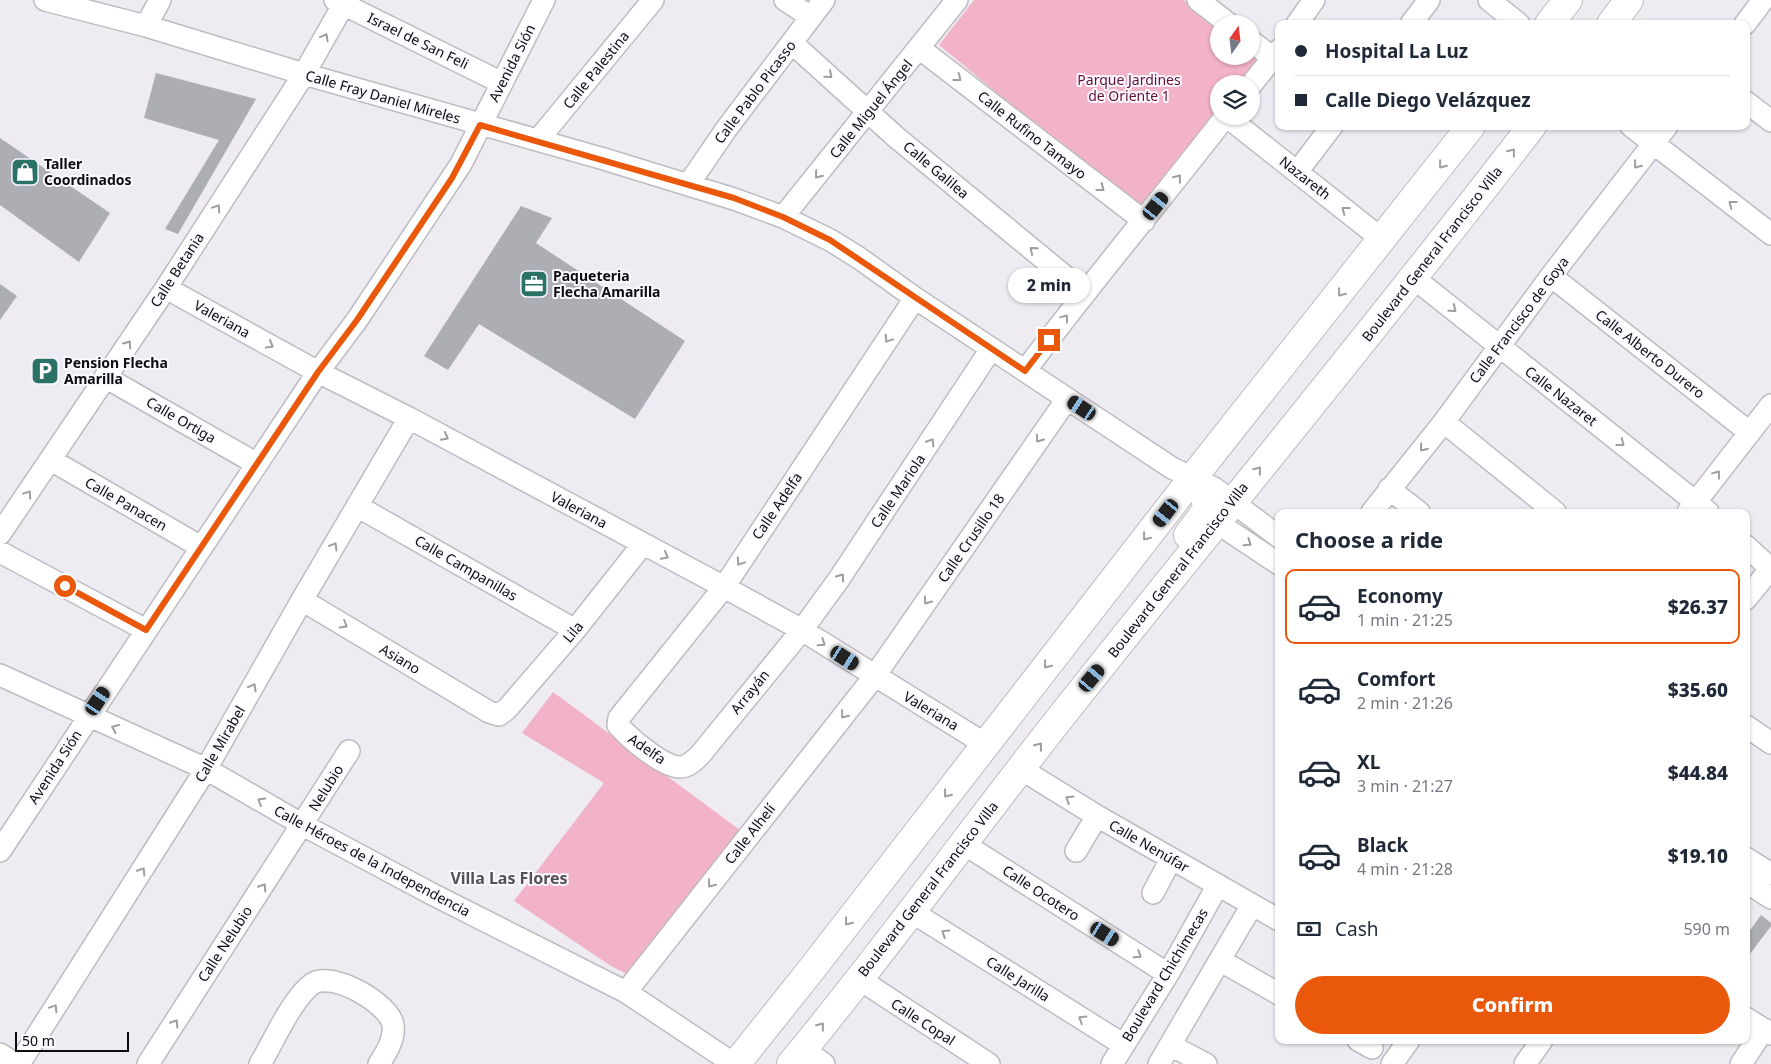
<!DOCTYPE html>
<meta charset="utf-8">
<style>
body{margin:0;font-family:"Noto Sans",sans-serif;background:#f6f6f7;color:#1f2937;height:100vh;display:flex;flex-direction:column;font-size:19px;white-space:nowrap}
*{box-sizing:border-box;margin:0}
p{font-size:16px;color:#747a83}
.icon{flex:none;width:28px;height:28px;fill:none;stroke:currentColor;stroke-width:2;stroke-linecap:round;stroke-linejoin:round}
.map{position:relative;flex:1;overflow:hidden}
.details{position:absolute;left:1275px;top:509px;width:475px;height:535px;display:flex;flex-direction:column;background:#fff;border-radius:10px;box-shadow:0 1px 4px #0004}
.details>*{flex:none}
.hud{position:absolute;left:1275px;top:20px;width:475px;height:110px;border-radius:10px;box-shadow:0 1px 4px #0004;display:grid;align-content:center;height:110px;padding:0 20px;background:#fff}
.needle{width:32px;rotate:14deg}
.fabs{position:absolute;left:1210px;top:15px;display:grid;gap:10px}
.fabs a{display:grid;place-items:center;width:50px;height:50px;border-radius:50%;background:#fff;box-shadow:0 1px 4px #0004;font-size:25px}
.scale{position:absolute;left:15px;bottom:12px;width:114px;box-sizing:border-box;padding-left:5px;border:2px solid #0d0c0e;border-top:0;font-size:14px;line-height:18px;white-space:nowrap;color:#0d0c0e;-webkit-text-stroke:4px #fbf8ff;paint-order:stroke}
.end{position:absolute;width:22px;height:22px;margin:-11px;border:6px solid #ea580c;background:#fff;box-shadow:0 0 0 2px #fff}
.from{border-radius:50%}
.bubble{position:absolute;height:35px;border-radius:18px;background:#fff;box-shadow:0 1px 4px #0004;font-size:16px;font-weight:800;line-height:35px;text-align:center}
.car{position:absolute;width:15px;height:30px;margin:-15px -8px;border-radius:6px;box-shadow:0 0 4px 1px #0007;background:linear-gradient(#222 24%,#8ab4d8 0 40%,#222 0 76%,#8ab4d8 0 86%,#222 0)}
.hud b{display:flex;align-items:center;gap:18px;height:48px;font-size:19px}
.hud b+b{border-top:1px solid #e0e1e3}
.hud i{width:12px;height:12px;background:#1f2937}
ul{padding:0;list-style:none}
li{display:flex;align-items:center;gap:15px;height:75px;margin:0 10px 8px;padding:0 10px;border:2px solid transparent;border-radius:10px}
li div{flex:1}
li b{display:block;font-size:19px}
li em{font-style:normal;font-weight:800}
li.current{border-color:#ea580c}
li>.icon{width:45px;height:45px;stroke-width:1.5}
h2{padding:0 20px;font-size:22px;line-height:60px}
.pay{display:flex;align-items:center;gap:12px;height:55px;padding:0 20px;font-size:19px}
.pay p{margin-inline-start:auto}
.cta{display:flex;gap:10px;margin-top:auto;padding:10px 20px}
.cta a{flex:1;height:58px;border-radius:30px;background:#ea580c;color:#fff;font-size:20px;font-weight:800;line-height:58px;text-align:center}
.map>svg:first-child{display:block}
</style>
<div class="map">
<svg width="1771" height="1064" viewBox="0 0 1771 1064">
<rect width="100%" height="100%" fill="#eeebf2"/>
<path fill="#f2b2c8" d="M974,0H1184L1219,25V56H1251V48L1262,56L1241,84H1219V114L1145,213L1129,202L939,45Z
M553,692L744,833L631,976L611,966L514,901L604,783L522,733Z"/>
<path fill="#adadb4" d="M156,73L256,99L178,234L165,229L219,140L144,118Z
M0,138L110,213L79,262L0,205Z
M521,206L552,218L536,243L685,341L635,419L479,324L448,370L424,356Z
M0,284L17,296L0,320Z
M1761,915L1771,923V926L1750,954L1746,951V936Z"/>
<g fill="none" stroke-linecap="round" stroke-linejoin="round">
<defs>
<path id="minor" d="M45,0L146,26L304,74L604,159L734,199L783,217L830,240L859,258L915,298L1172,468L1214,488L1279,537
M335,0L502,83
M785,0L811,17
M1198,0L1229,24
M1489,0L1519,24
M1297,24L1314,0
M1411,24L1429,0
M1745,24L1763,0
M146,26L160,0
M1251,41L1273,58
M792,43L897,138L1084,292
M919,48L1144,221
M1251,85L1279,50
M1746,102L1771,121
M1226,116L1383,240
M1631,126L1771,234
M538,140L653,0
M1297,172L1332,126
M688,185L727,128L824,0
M783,217L957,0
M1551,276L1749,432
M1415,279L1708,512
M166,288L318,372L409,418L724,587L802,630L985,744
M915,298L724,587L619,718L618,725C629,738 663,767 680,767C688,767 694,761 700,755L802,630L839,579L991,349
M1025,371C1090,284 1160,201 1226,116
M105,377L257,464
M1444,422L1555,512
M51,460L201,547
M1389,489L1419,512
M357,506L575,630
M1205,512L1216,522L1279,564
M1372,512L1444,422L1551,276L1667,126
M1688,512L1771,405
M0,534L166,288L304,74L346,0
M1746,546L1770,568
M0,552L146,630
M1746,599L1771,568
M302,600L489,712L499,715L507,709L575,630L643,544
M0,675L206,769L303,825L430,893L626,992L734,1064
M1746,726L1771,743
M1021,769L1097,816L1279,920
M964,844L1168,974
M0,851L318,372L357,320L461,164L544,0
M1076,851L1097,816
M1746,858L1771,874
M1746,882L1771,898
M1153,893L1171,859
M912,912L1124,1045
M1221,961L1279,994
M859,979L989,1064
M626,992L874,677L1067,399
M1746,1018L1771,1034
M1358,1040L1372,1048
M1170,1045L1206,1064
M803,1049L824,1064
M0,1054L15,1064
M19,1064L206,769L302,600L409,418
M148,1064L349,751
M260,1064C274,1041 291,1000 312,984C332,970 390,1004 393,1025C395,1039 386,1053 379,1064
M1112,1064L1168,974L1218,885
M1159,1064L1252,905
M1392,1064L1409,1040
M1525,1064L1542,1040
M1741,1064L1764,1029"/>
<path id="major" d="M1549,24L1568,0
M1611,24L1629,0
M1188,535C1211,504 1212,510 1194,477
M736,1064L811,970L1187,485L1471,126
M791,1064C886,950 972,829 1064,713C1219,517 1379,325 1532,126"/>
</defs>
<use href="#minor" stroke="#bebbc1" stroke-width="24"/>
<use href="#major" stroke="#bebbc1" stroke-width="30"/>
<use href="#minor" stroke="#fff" stroke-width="21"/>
<use href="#major" stroke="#fff" stroke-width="28"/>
</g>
<defs><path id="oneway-chevron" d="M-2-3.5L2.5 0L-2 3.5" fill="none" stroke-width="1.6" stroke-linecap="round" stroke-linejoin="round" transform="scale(1.25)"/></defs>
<g stroke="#9e9e9f">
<use href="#oneway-chevron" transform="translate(325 37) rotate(-61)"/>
<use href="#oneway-chevron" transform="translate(829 75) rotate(41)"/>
<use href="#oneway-chevron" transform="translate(958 78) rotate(38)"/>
<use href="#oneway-chevron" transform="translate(1512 152) rotate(-52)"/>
<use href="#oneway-chevron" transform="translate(1442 165) rotate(128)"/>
<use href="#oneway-chevron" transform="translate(1637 165) rotate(128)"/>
<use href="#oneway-chevron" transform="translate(818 175) rotate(129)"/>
<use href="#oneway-chevron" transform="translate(1178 178) rotate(-52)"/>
<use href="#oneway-chevron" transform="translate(1101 188) rotate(38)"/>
<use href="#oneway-chevron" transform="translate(1732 204) rotate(-142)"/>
<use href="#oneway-chevron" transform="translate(217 208) rotate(-57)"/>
<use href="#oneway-chevron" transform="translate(1345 210) rotate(-142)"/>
<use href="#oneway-chevron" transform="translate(1033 250) rotate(-140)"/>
<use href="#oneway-chevron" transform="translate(1341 293) rotate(128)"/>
<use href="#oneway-chevron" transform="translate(1453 309) rotate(39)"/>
<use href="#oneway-chevron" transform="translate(1065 318) rotate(-53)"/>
<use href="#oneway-chevron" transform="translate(888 339) rotate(124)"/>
<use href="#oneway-chevron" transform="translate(128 344) rotate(-55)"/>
<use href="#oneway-chevron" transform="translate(270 345) rotate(29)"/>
<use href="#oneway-chevron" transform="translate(445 437) rotate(28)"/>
<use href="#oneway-chevron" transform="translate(1039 439) rotate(125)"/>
<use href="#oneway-chevron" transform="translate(931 442) rotate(-58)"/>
<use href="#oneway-chevron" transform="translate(1621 443) rotate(38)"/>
<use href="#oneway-chevron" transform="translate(1423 448) rotate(129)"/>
<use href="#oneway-chevron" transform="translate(1258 470) rotate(-51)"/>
<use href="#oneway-chevron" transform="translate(1717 474) rotate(-53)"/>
<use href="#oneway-chevron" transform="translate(28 494) rotate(-56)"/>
<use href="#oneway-chevron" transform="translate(1146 537) rotate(128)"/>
<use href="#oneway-chevron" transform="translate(1248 543) rotate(34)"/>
<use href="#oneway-chevron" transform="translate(334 546) rotate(-59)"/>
<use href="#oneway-chevron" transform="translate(665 556) rotate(28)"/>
<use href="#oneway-chevron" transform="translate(740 562) rotate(124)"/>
<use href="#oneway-chevron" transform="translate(841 577) rotate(-55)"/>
<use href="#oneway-chevron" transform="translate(927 601) rotate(125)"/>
<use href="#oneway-chevron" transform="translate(344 625) rotate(31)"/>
<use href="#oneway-chevron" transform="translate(822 643) rotate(33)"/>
<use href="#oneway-chevron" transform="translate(1047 665) rotate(128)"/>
<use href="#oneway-chevron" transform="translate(253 687) rotate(-61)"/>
<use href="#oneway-chevron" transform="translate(844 715) rotate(128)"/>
<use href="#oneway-chevron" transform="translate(115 728) rotate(-156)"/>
<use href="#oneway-chevron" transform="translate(1039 746) rotate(-52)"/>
<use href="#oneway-chevron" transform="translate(947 794) rotate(128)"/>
<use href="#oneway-chevron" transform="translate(1069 799) rotate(-148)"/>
<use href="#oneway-chevron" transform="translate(261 801) rotate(-150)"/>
<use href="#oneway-chevron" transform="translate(142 871) rotate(-58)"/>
<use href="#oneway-chevron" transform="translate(711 884) rotate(128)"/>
<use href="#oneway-chevron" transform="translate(263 887) rotate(-57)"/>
<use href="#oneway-chevron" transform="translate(848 922) rotate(128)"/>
<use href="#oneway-chevron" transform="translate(945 933) rotate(-148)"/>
<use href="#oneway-chevron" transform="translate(1138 955) rotate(33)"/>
<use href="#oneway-chevron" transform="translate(54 1008) rotate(-58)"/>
<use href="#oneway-chevron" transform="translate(1082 1019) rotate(-148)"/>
<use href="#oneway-chevron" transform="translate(175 1023) rotate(-57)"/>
<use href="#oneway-chevron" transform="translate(821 1026) rotate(-51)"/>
</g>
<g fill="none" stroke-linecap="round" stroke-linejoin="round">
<path stroke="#ea580c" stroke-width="6" d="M65,586L146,630L318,372L357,320L452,178L480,125L734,198L783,217L830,240L1025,371L1049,340"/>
</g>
<defs>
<symbol id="shop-square" viewBox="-11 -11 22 22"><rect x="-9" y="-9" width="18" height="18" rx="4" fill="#2b7166" stroke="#fbf8ff"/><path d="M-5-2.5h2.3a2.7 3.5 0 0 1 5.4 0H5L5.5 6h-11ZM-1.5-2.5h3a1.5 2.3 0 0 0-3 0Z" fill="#fff"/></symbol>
<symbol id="office-square" viewBox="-11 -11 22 22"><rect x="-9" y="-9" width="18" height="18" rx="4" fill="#2b7166" stroke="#fbf8ff"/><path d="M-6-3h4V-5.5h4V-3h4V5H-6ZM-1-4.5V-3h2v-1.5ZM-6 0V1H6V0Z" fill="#fff"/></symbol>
<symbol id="parking-square" viewBox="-11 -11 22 22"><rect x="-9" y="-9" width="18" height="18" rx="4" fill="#2b7166" stroke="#fbf8ff"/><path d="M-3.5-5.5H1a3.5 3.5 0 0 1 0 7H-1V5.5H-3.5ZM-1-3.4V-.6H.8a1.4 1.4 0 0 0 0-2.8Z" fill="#fff"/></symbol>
</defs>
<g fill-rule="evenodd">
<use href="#shop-square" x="9" y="156" width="32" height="32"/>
<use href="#office-square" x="518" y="268" width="32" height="32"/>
<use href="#parking-square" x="29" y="355" width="32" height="32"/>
</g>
<g text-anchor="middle" stroke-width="4" stroke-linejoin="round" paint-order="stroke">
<g font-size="14" fill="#0d0c0e" stroke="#fbf8ff">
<text transform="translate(418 41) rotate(26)" y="5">Israel de San Feli</text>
<text transform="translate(512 63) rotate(-63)" y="5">Avenida Sión</text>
<text transform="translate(596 70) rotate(-51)" y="5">Calle Palestina</text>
<text transform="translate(755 92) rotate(-53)" y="5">Calle Pablo Picasso</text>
<text transform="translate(383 97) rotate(16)" y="5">Calle Fray Daniel Mireles</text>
<text transform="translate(871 109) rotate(-51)" y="5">Calle Miguel Ángel</text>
<text transform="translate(1032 135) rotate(38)" y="5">Calle Rufino Tamayo</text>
<text transform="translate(936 170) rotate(40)" y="5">Calle Galilea</text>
<text transform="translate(1305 178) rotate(38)" y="5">Nazareth</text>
<text transform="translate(1432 254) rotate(-52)" y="5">Boulevard General Francisco Villa</text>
<text transform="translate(177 270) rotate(-57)" y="5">Calle Betania</text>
<text transform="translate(222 319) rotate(29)" y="5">Valeriana</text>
<text transform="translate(1519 320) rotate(-53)" y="5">Calle Francisco de Goya</text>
<text transform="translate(1650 354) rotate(38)" y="5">Calle Alberto Durero</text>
<text transform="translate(1561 396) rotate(38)" y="5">Calle Nazaret</text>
<text transform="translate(181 420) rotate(30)" y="5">Calle Ortiga</text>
<text transform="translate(898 491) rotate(-56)" y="5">Calle Mariola</text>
<text transform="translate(126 504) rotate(30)" y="5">Calle Panacen</text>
<text transform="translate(777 506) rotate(-56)" y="5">Calle Adelfa</text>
<text transform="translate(579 510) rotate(28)" y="5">Valeriana</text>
<text transform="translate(971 538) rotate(-55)" y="5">Calle Crusillo 18</text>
<text transform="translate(466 568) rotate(30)" y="5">Calle Campanillas</text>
<text transform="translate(1178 570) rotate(-52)" y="5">Boulevard General Francisco Villa</text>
<text transform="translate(573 632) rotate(-50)" y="5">Lila</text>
<text transform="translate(400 659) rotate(31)" y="5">Asiano</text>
<text transform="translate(750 692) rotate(-51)" y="5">Arrayán</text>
<text transform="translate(931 711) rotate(31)" y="5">Valeriana</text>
<text transform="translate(220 744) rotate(-60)" y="5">Calle Mirabel</text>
<text transform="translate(647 749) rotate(35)" y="5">Adelfa</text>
<text transform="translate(55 767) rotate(-57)" y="5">Avenida Sión</text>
<text transform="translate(326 788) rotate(-58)" y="5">Nelubio</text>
<text transform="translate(750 834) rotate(-52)" y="5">Calle Alhelí</text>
<text transform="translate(1149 846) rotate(30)" y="5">Calle Nenúfar</text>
<text transform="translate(372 861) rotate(28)" y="5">Calle Héroes de la Independencia</text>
<text transform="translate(928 889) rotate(-52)" y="5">Boulevard General Francisco Villa</text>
<text transform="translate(1041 893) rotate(33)" y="5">Calle Ocotero</text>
<text transform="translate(225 944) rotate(-57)" y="5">Calle Nelubio</text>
<text transform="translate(1165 975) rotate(-59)" y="5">Boulevard Chichimecas</text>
<text transform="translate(1018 979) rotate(32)" y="5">Calle Jarilla</text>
<text transform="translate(923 1022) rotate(33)" y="5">Calle Copal</text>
</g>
<g font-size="14" fill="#631038" stroke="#fbf8ff">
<text x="1129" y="85">Parque Jardines<tspan x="1129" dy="16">de Oriente 1</tspan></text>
</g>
<g font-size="14" font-weight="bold" fill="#0d0c0e" stroke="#fbf8ff" text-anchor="start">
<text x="44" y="169">Taller<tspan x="44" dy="16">Coordinados</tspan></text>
<text x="553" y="281">Paqueteria<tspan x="553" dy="16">Flecha Amarilla</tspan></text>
<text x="64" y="368">Pension Flecha<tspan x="64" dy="16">Amarilla</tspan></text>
</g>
<g font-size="16" font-weight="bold" fill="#535156" stroke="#fbf8ff">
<text x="509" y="884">Villa Las Flores</text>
</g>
</g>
</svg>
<div class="fabs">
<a><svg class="needle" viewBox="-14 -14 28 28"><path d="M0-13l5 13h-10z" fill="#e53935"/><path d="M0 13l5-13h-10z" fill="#747a83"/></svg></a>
<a><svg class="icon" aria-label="layers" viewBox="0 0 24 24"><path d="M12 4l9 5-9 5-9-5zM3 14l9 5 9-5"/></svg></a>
</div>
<div class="scale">50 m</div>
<i class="end from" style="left:65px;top:586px"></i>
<i class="end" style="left:1049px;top:340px"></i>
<div class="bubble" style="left:1008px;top:268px;width:82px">2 min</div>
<i class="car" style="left:1156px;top:206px;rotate:38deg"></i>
<i class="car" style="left:1082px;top:408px;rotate:304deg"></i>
<i class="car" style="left:1166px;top:513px;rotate:218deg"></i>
<i class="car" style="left:845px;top:658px;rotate:123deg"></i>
<i class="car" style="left:1092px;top:678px;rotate:40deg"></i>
<i class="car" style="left:98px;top:701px;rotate:34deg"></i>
<i class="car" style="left:1105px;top:934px;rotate:122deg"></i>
<div class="hud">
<b><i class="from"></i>Hospital La Luz</b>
<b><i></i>Calle Diego Velázquez</b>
</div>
<section class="details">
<h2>Choose a ride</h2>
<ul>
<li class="current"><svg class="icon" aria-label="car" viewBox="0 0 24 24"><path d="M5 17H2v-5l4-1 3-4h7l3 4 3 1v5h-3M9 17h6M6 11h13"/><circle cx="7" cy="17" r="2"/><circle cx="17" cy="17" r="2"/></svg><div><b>Economy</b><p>1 min · 21:25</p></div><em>$26.37</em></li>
<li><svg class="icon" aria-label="car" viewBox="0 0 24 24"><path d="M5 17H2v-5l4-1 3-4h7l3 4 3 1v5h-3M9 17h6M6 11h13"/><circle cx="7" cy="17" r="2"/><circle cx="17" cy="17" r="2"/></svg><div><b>Comfort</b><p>2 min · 21:26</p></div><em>$35.60</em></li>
<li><svg class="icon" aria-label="car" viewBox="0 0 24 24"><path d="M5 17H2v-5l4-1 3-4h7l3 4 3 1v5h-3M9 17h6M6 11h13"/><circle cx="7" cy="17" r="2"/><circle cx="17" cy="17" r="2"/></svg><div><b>XL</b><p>3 min · 21:27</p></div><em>$44.84</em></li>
<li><svg class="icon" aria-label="car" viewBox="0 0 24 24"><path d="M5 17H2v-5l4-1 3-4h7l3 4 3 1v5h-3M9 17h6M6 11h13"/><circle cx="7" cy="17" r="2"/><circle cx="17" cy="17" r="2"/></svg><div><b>Black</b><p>4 min · 21:28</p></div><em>$19.10</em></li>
</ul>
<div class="pay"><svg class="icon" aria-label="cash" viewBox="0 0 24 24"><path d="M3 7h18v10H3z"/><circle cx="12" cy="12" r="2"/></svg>Cash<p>590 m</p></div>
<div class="cta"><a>Confirm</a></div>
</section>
</div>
